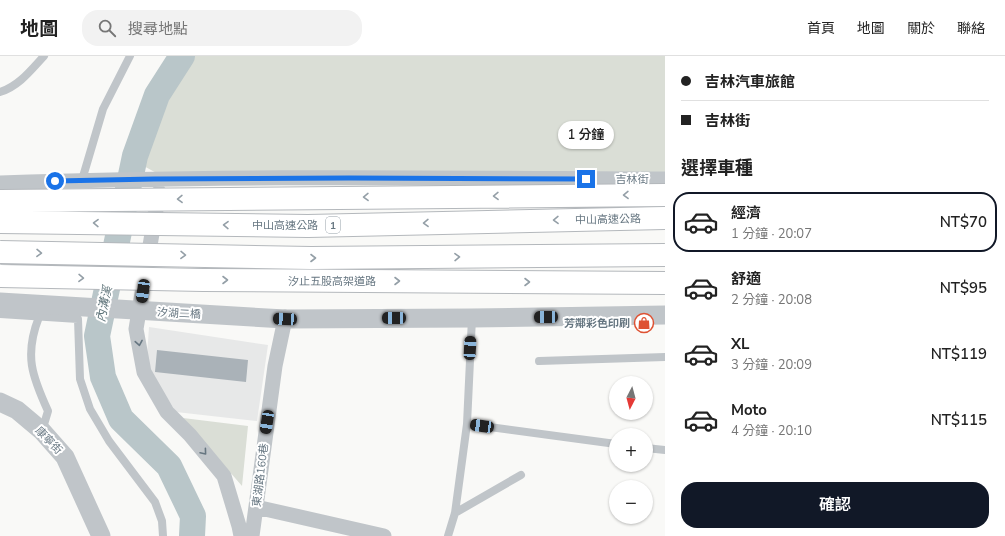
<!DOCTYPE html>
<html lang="zh-TW">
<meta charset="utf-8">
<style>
body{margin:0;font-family:"Nunito Sans","Noto Sans TC",sans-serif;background:#f2f2f2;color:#222;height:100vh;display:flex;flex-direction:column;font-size:15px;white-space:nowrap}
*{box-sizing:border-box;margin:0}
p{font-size:13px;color:#767676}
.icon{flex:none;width:22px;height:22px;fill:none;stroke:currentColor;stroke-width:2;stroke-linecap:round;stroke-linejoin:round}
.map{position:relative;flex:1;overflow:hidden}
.details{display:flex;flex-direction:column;background:#fff;width:340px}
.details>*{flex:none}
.guide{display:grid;align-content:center;height:88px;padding:0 16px;background:#fff}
.needle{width:26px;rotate:186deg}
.buttons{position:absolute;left:609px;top:320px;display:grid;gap:8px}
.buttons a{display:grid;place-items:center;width:44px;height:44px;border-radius:50%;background:#fff;box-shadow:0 1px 3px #0004;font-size:20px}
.end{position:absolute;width:18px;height:18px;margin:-9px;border:5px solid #1a73e8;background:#fff;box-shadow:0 0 0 2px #fff}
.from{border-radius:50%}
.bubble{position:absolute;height:28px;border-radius:14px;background:#fff;box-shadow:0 1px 3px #0004;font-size:13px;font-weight:600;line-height:28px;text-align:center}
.car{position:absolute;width:12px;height:24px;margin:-12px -6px;border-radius:5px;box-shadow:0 0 3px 1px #0007;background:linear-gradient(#222 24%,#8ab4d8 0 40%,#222 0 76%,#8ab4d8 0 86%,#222 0)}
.guide b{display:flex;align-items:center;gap:14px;height:38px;font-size:15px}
.guide b+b{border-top:1px solid #e0e0e0}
.guide i{width:10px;height:10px;background:#222}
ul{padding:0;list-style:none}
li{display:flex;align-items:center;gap:12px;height:60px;margin:0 8px 6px;padding:0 8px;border:2px solid transparent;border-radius:16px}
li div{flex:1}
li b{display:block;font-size:15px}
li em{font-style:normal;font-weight:600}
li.current{border-color:#111827}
li>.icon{width:36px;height:36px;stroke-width:1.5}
h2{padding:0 16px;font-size:18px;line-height:48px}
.cta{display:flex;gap:8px;margin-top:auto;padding:8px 16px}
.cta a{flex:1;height:46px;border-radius:16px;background:#111827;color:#fff;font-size:16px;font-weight:600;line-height:46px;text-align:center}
header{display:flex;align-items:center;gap:24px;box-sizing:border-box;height:56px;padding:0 20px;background:#fff;border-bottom:1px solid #e0e0e0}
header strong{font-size:19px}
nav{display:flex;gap:22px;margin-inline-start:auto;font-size:14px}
.search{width:280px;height:36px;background:#f2f2f2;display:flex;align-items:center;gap:10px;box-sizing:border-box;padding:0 14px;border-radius:16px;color:#767676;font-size:15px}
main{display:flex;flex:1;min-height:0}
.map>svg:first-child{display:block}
</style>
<header>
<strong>地圖</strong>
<div class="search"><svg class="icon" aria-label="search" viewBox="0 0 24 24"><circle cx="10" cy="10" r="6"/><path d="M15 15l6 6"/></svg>搜尋地點</div>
<nav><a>首頁</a><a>地圖</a><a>關於</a><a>聯絡</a></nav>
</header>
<main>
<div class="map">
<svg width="665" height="480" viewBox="0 0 665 480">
<rect width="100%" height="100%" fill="#f9f9f7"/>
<path fill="#e7e8e8" d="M149,271L268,289L257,365L176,356L153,320L147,300Z"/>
<path fill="#daded6" d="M191,0H665V116L160,119L142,109L151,83L187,3Z
M183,362L248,370L242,430Z"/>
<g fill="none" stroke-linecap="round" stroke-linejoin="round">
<path stroke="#b9c6c9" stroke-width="26" d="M182,0L157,39L135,100L97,280L103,321L121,363L169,410L193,460L192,480"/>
</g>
<path fill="#aab2b8" d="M157,294L248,304L246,326L155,316Z"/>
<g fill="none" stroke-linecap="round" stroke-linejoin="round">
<path stroke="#c0c5c9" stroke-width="8" d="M0,36C19,30 31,14 44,0
M82,124L103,53L130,0
M0,258L78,263L80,323L90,353L109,385L155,446L162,465L163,480
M39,261C24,299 32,320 48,355L42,375
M539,305L665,301
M467,368L616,388
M646,392L665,394
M455,457L521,419
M448,480L455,457L467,368L472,262"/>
<path stroke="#c0c5c9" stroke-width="15" d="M0,127C222,119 443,122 665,123
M159,136L136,273L144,316L167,356L190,379L224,420L239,470L241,480
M256,451L384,480
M252,480L275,310L285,263"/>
<path stroke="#c0c5c9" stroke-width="19" d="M285,263L472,262L665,259
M0,346L17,354L42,375L65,401L101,480"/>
<defs>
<path id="motorway-bridge" d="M0,145L665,139
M0,166L308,170L665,162
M0,196L311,202L665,199
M0,220L203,224L665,227"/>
</defs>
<use href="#motorway-bridge" stroke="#b4b8bc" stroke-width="24" stroke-linecap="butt"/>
<path stroke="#c0c5c9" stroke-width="19" d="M0,246L285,263"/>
<use href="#motorway-bridge" stroke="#fff" stroke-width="22"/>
</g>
<defs><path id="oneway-chevron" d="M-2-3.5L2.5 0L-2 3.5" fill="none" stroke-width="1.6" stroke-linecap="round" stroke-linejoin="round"/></defs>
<g stroke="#949fa7">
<use href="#oneway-chevron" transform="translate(626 139) rotate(179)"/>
<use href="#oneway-chevron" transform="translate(496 140) rotate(179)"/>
<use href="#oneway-chevron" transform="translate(366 141) rotate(179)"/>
<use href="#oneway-chevron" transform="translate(180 143) rotate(179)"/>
<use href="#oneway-chevron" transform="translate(556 164) rotate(179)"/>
<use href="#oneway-chevron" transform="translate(96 167) rotate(-179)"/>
<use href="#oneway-chevron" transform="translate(426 167) rotate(179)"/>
<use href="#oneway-chevron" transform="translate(226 169) rotate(-179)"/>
<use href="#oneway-chevron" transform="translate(39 197) rotate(1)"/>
<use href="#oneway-chevron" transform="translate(183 199) rotate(1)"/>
<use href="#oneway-chevron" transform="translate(457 201) rotate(-1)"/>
<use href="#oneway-chevron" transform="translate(313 202)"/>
<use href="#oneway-chevron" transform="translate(81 222) rotate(1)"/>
<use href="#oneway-chevron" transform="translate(225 224)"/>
<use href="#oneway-chevron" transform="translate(397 225)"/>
<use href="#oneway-chevron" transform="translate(527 226)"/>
</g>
<g stroke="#667681">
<use href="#oneway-chevron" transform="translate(139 287) rotate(80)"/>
<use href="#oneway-chevron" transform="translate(204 396) rotate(50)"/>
</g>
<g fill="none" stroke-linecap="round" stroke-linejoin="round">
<path stroke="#1a73e8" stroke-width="5" d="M55,125L154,123L349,122L586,123"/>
</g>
<defs>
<symbol id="shop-ring" viewBox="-11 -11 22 22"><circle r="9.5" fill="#fff" stroke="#de5233" stroke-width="1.5"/><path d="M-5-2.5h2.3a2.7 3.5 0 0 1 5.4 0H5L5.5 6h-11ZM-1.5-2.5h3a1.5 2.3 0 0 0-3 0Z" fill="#de5233"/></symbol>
</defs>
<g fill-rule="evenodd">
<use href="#shop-ring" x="633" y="256" width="22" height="22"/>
</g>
<g text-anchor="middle" stroke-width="4" stroke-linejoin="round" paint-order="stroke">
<rect fill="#fff" stroke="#949fa7" stroke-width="1" x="326" y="161" width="14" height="16" rx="3"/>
<g font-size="10" font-weight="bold" fill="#667681">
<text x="333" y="173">1</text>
</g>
<g font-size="11" fill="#667681" stroke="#fff">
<text x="632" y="127">吉林街</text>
<text transform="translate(608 163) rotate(-1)" y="4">中山高速公路</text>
<text x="285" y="173">中山高速公路</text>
<text x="332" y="229">汐止五股高架道路</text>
<text transform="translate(179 257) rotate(3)" y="4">汐湖二橋</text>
<text transform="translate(49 384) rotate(46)" y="4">康寧街</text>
<text transform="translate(260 419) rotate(-83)" y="4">東湖路160巷</text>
</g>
<g font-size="11" font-weight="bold" fill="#667681" stroke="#fff" text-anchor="end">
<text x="630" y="271">芳鄰彩色印刷</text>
</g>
<g font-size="12" font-style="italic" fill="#60757b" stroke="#fff">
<text transform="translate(104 248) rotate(-78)" y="4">內溝溪</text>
</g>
</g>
</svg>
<div class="buttons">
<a><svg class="needle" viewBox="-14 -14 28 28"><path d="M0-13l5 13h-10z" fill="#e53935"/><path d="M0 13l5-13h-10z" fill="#767676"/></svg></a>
<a>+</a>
<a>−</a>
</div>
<i class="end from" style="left:55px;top:125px"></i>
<i class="end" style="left:586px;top:123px"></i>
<div class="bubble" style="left:558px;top:65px;width:56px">1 分鐘</div>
<i class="car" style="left:143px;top:235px;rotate:188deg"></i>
<i class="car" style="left:546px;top:261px;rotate:269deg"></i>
<i class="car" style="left:394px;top:262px;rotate:270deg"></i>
<i class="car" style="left:285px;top:263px;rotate:273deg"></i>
<i class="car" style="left:470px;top:292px;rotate:3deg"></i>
<i class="car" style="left:267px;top:366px;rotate:189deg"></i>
<i class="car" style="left:482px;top:370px;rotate:278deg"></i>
</div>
<section class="details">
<div class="guide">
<b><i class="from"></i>吉林汽車旅館</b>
<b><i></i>吉林街</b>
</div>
<h2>選擇車種</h2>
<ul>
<li class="current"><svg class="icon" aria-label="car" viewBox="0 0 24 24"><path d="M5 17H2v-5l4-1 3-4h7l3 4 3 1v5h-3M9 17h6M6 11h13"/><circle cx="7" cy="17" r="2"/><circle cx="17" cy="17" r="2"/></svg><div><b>經濟</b><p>1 分鐘 · 20:07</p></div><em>NT$70</em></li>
<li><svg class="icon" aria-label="car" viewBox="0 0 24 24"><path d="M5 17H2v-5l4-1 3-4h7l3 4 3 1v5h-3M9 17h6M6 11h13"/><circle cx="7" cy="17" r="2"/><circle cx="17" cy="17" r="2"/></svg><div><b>舒適</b><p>2 分鐘 · 20:08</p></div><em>NT$95</em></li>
<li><svg class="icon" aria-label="car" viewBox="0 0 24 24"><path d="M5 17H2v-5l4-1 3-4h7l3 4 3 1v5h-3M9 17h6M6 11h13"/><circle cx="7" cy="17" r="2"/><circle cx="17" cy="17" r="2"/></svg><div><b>XL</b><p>3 分鐘 · 20:09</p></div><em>NT$119</em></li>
<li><svg class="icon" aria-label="car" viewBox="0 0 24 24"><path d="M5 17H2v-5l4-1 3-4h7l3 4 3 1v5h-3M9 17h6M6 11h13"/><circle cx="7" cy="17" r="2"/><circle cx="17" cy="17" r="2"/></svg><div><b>Moto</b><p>4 分鐘 · 20:10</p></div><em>NT$115</em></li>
</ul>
<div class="cta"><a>確認</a></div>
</section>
</main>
